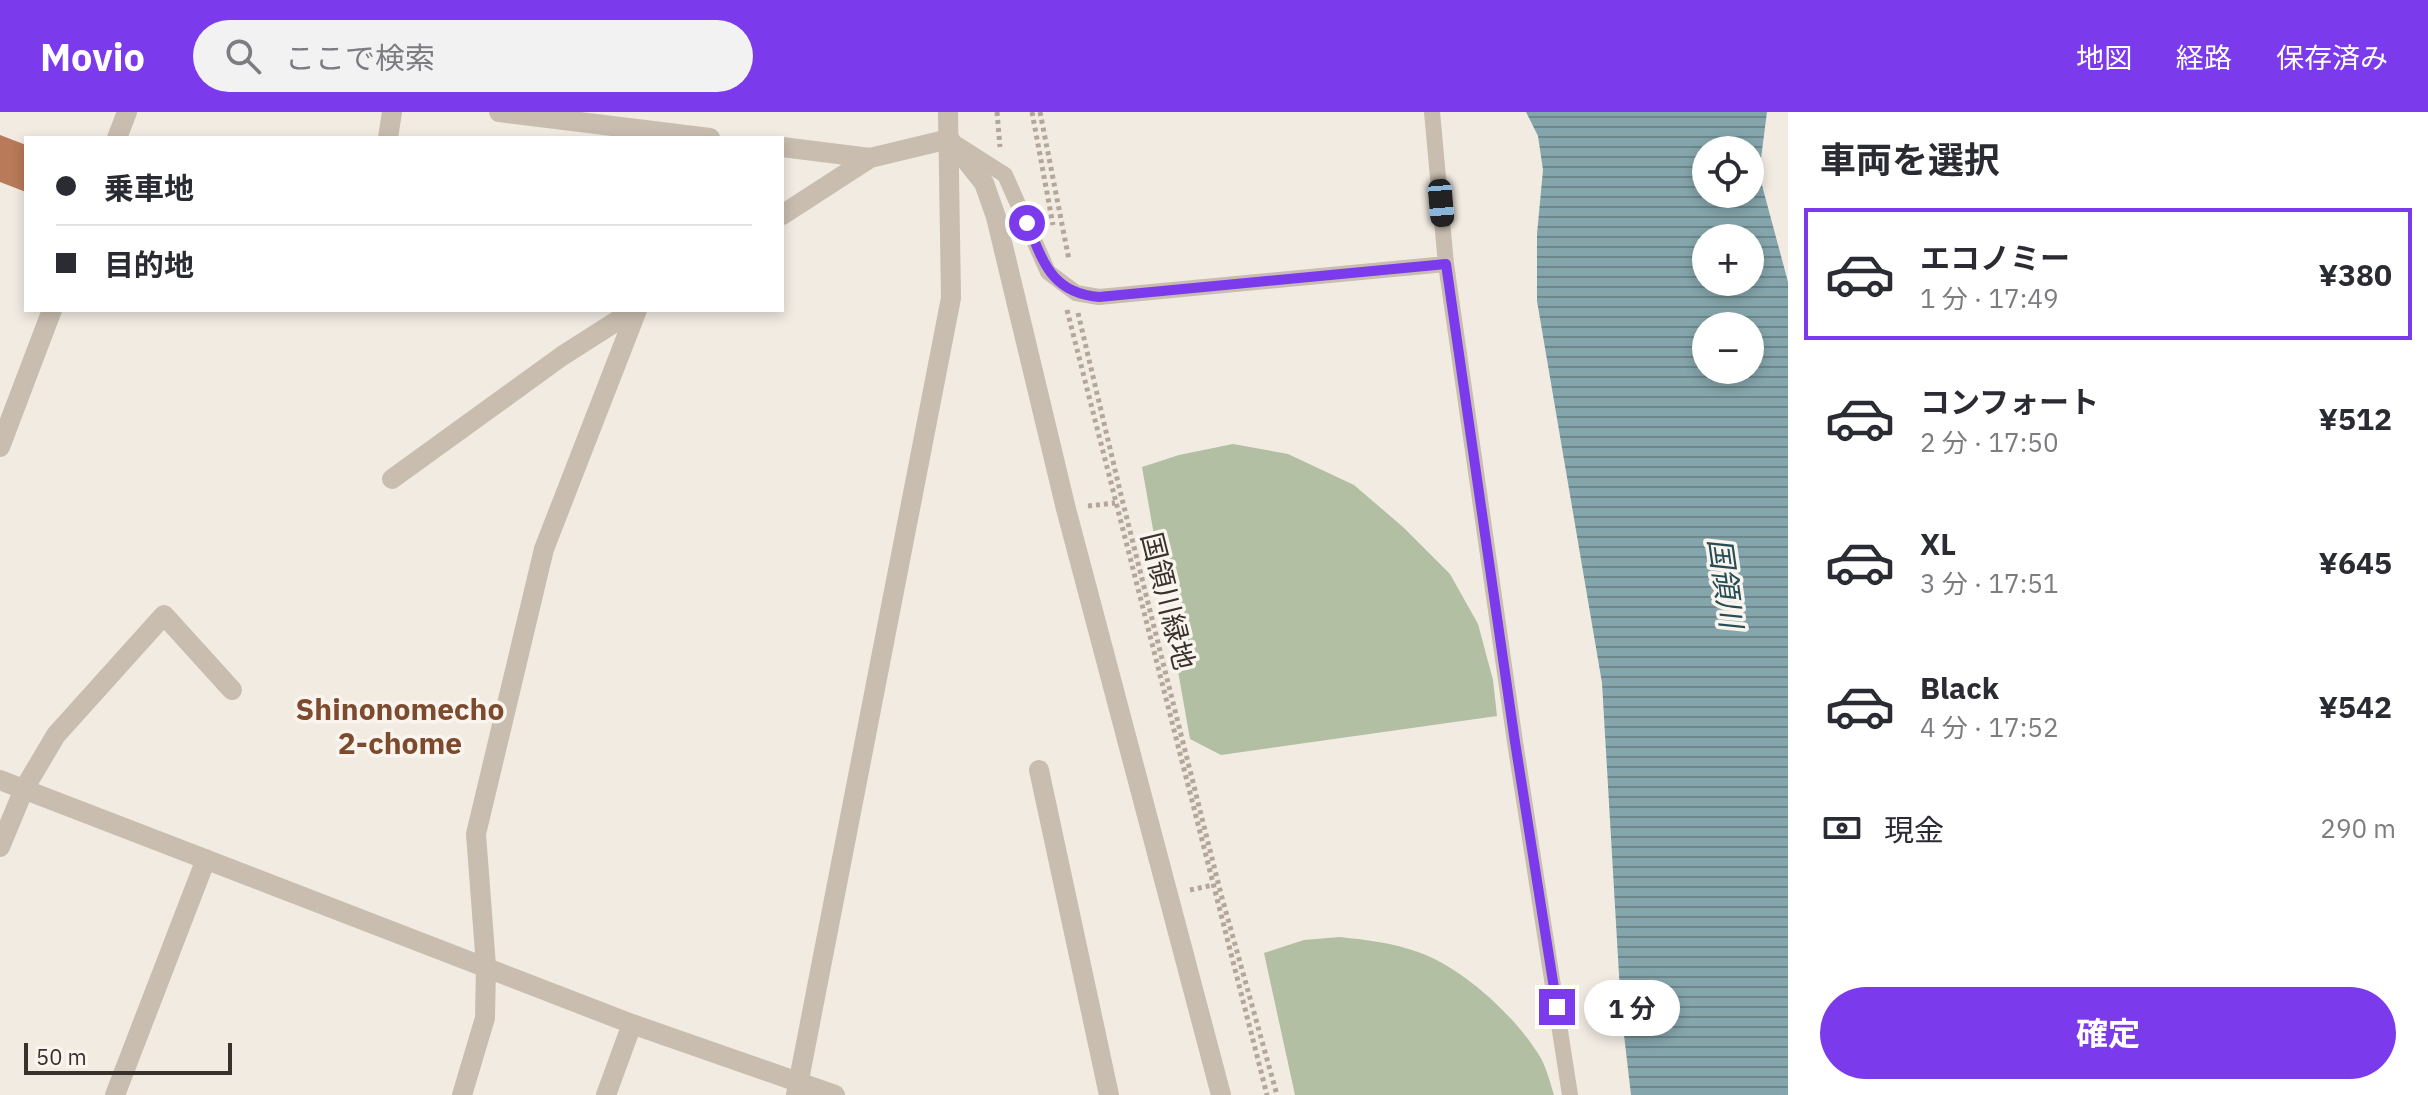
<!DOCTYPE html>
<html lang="ja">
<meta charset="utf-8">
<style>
body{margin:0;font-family:"IBM Plex Sans","Noto Sans JP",sans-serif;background:#f2f2f3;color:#2b2b33;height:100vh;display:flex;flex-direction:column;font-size:30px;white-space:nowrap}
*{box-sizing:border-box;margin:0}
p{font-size:26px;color:#7c7c81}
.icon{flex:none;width:44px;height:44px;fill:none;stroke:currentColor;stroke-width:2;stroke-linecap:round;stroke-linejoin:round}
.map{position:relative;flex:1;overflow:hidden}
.side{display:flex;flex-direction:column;background:#fff;width:640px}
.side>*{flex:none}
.top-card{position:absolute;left:24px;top:24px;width:760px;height:176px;border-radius:0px;box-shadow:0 4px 12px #0003;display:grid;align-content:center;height:176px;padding:0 32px;background:#fff}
.tools{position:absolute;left:1692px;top:24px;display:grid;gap:16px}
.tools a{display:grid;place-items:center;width:72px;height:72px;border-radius:50%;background:#fff;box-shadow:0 4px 12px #0003;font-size:40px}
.scale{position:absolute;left:24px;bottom:20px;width:208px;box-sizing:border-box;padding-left:8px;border:4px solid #38312c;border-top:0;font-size:22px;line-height:28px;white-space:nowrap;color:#38312c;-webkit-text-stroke:6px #f9f5ee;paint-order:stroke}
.end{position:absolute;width:36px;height:36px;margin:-18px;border:10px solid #7c3aed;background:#fff;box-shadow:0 0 0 4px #fff}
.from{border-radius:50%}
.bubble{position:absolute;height:56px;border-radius:28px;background:#fff;box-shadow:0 4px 12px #0003;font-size:26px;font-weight:700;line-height:56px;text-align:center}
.car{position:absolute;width:24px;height:48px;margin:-24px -12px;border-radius:10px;box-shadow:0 0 6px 2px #0007;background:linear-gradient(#222 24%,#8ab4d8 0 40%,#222 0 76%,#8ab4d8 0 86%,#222 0)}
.top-card b{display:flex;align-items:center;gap:28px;height:76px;font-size:30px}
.top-card b+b{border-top:2px solid #e1e1e2}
.top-card i{width:20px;height:20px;background:#2b2b33}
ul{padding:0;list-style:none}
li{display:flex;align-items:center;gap:24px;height:132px;margin:0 16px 12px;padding:0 16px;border:4px solid transparent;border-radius:0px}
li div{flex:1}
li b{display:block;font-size:30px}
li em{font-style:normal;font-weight:700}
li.active{border-color:#7c3aed}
li>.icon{width:72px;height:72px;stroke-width:1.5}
h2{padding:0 32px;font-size:36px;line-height:96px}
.pay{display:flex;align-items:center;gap:20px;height:88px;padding:0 32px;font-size:30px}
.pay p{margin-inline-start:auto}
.cta{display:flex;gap:16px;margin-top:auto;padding:16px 32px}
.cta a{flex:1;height:92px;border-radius:48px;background:#7c3aed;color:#fff;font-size:32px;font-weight:700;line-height:92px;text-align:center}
header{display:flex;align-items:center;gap:48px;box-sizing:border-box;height:112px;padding:0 40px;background:#7c3aed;color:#fff}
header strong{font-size:38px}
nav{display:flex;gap:44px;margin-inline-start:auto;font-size:28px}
.search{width:560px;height:72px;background:#f2f2f3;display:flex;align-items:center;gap:20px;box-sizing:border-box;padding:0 28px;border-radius:44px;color:#7c7c81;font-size:30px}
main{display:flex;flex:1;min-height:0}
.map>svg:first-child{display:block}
</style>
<header>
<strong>Movio</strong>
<div class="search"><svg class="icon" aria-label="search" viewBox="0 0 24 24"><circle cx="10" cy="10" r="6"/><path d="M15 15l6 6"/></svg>ここで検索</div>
<nav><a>地図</a><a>経路</a><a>保存済み</a></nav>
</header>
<main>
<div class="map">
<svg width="1788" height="983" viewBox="0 0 1788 983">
<defs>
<pattern id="water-rules" width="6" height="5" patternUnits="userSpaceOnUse" patternTransform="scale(2)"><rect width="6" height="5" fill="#84a5ab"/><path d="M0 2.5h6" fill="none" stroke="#6d878b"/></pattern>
</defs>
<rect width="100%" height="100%" fill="#f1ebe2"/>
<path fill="#b2bfa3" d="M1233,332L1288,342L1354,373L1403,415L1450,462L1478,512L1493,568L1497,604L1221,643L1190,627L1142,355L1179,343Z
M1340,825C1367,828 1393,831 1418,840C1462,855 1515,904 1539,943C1546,954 1550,970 1554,983H1295L1264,841L1304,828Z"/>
<path fill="url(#water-rules)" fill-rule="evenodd" d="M1526,0H1767L1759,62L1788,170V983H1631L1621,897L1602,571L1537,189V122L1543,58L1538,24ZM1706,38H1750V82H1706ZM1706,126H1750V170H1706ZM1706,214H1750V258H1706Z"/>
<path fill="#b87a58" d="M0,23L26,33V80L0,70Z"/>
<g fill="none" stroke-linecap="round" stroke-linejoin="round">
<path stroke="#b4a799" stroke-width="5" stroke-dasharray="4 4" stroke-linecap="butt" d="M997,0L1000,35
M1032,0L1053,113
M1040,0L1069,148
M1067,198L1267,983
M1078,201L1121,383L1221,782L1277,983
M1088,394L1115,391
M1190,778L1213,773"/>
<path stroke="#c8bdaf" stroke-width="16" d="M1432,0L1446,152
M958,33L1005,63L1048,160L1076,181L1099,185L1446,152L1515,630L1570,983"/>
<path stroke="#c8bdaf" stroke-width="20" d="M499,0L710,26
M117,26L127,0
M388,26L392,0
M782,35L870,46L949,27L984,71L996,105L1066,397L1221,983
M782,103L870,46
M0,335L52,198
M392,367L562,244L634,198
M1039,658L1109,983
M0,668L632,912L835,983
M0,735L24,677L56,623L164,503L232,578
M115,983L206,747
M462,983L485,906L486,854L476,722L544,437L637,198
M606,983L632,912"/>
<path stroke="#c8bdaf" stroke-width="20" d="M796,983L951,186L948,0"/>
</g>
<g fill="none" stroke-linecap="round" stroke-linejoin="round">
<path stroke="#7c3aed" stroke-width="10" d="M1027,111C1043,149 1051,181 1099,185L1446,152L1515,630L1557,895"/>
</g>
<g text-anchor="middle" stroke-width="7" stroke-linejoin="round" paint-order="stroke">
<g font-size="28" fill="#38312c" stroke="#f9f5ee">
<text transform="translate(1168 489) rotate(76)" y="10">国領川緑地</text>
</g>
<g font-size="30" font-style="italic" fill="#264d55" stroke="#f9f5ee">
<text transform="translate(1725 471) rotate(82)" y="10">国領川</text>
</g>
<g font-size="30" font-weight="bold" fill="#7d4a2e" stroke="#f9f5ee">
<text x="400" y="608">Shinonomecho<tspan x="400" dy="34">2-chome</tspan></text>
</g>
</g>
</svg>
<div class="tools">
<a><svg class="icon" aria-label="locate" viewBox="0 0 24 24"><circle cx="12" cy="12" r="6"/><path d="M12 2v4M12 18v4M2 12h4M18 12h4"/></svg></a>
<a>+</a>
<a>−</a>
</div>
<div class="scale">50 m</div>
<i class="end from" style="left:1027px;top:111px"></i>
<i class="end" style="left:1557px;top:895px"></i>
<div class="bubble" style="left:1584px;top:868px;width:96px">1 分</div>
<i class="car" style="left:1441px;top:91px;rotate:175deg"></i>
<div class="top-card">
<b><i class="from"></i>乗車地</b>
<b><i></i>目的地</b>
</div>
</div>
<section class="side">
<h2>車両を選択</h2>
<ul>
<li class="active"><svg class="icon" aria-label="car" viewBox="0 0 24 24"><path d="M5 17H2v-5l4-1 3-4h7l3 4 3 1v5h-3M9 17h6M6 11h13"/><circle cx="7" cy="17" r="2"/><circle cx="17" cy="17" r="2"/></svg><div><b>エコノミー</b><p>1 分 · 17:49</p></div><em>¥380</em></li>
<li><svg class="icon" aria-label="car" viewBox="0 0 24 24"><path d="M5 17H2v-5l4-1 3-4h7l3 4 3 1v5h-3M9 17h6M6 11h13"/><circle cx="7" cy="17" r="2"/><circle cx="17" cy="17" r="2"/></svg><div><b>コンフォート</b><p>2 分 · 17:50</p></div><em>¥512</em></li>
<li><svg class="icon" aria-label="car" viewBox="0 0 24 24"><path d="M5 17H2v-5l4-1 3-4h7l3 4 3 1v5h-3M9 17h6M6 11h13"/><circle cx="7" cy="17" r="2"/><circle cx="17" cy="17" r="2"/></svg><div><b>XL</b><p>3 分 · 17:51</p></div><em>¥645</em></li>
<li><svg class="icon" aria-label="car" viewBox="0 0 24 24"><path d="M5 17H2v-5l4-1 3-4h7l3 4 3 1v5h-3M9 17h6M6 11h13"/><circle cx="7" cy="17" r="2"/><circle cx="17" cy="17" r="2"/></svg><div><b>Black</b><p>4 分 · 17:52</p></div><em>¥542</em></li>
</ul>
<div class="pay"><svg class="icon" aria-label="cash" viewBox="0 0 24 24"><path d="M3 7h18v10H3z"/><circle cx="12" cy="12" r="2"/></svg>現金<p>290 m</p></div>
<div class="cta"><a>確定</a></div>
</section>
</main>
